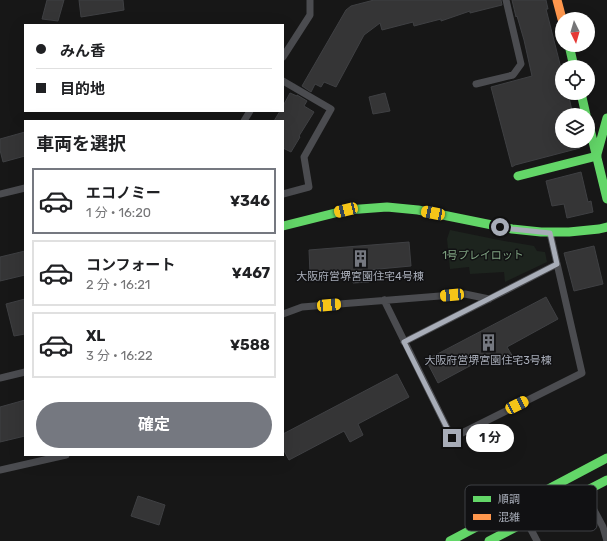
<!DOCTYPE html>
<html lang="ja">
<meta charset="utf-8">
<style>
body{margin:0;font-family:Rubik,"Noto Sans JP",sans-serif;background:#f6f6f6;color:#202124;height:100vh;display:flex;flex-direction:column;font-size:15px;white-space:nowrap}
*{box-sizing:border-box;margin:0}
p{font-size:13px;color:#757577}
.icon{flex:none;width:22px;height:22px;fill:none;stroke:currentColor;stroke-width:2;stroke-linecap:round;stroke-linejoin:round}
.map{position:relative;flex:1;overflow:hidden}
.side{position:absolute;left:24px;top:120px;width:260px;height:336px;display:flex;flex-direction:column;background:#fff;border-radius:0px;box-shadow:0 4px 16px #0002}
.side>*{flex:none}
.hud{position:absolute;left:24px;top:24px;width:260px;height:88px;border-radius:0px;box-shadow:0 4px 16px #0002;display:grid;align-content:center;height:88px;padding:0 12px;background:#fff}
.needle{width:26px;rotate:175deg}
.fabs{position:absolute;left:555px;top:12px;display:grid;gap:8px}
.fabs a{display:grid;place-items:center;width:40px;height:40px;border-radius:50%;background:#fff;box-shadow:0 4px 16px #0002;font-size:20px}
.end{position:absolute;width:18px;height:18px;margin:-9px;border:5px solid #a8adb8;background:#111;box-shadow:0 0 0 2px #111}
.from{border-radius:50%}
.bubble{position:absolute;height:28px;border-radius:14px;background:#fff;box-shadow:0 4px 16px #0002;font-size:13px;font-weight:700;line-height:28px;text-align:center}
.car{position:absolute;width:12px;height:24px;margin:-12px -6px;border-radius:5px;box-shadow:0 0 3px 1px #0007;background:linear-gradient(#f5c518 24%,#345 0 40%,#f5c518 0 76%,#345 0 86%,#f5c518 0)}
.hud b{display:flex;align-items:center;gap:14px;height:38px;font-size:15px}
.hud b+b{border-top:1px solid #e0e0e0}
.hud i{width:10px;height:10px;background:#202124}
ul{padding:0;list-style:none}
li{display:flex;align-items:center;gap:12px;height:66px;margin:0 8px 6px;padding:0 4px;border:2px solid #e0e0e0;border-radius:0px}
li div{flex:1}
li b{display:block;font-size:15px}
li em{font-style:normal;font-weight:700}
li.current{border-color:#757880}
li>.icon{width:36px;height:36px;stroke-width:1.5}
h2{padding:0 12px;font-size:18px;line-height:48px}
.primary-button{display:flex;gap:8px;margin-top:auto;padding:8px 12px}
.primary-button a{flex:1;height:46px;border-radius:24px;background:#757880;color:#fff;font-size:16px;font-weight:700;line-height:46px;text-align:center}
.map>svg:first-child{display:block}
</style>
<div class="map">
<svg width="607" height="541" viewBox="0 0 607 541">
<rect width="100%" height="100%" fill="#171717"/>
<path fill="#1d241e" d="M450,230L499,240L534,246L537,251L545,252L547,262L505,282L504,272L470,274L469,267L450,269L447,239Z"/>
<path fill="#353536" stroke="#3f4043" d="M47,0H64L58,21L42,19Z
M79,0H123L124,10L81,17Z
M374,0H501L502,5L470,13V11L441,21V19L414,26L413,22L382,30L380,23L364,35L336,87L324,82L321,87L315,84L311,92L302,86L346,10L351,6Z
M512,0H546L548,9H546L562,72V93H568L573,115H562V141H579L580,148L515,165L512,167L491,87L532,76L524,40L517,16L516,17Z
M290,93L297,96V95L307,101L304,106L314,112L299,136L300,137L291,152L283,148V121H274L280,111H283V106Z
M385,93L390,111L373,114L369,97Z
M25,132V156L3,162L0,150V139Z
M581,172L588,202L591,201L593,212L567,218L564,204L552,206L546,181Z
M409,242L411,266L368,270L369,282L353,283L352,271L310,274L309,250Z
M594,246L603,284L574,291L564,253Z
M25,251V275L0,281V257Z
M546,297L558,319L507,347L513,357L499,364L494,353L438,383L426,360Z
M25,299V334L14,336L6,304Z
M397,374L409,397L358,424L363,435L350,442L344,431L289,460L283,449V434Z
M25,400V436L0,442V407Z
M138,496L165,505L159,525L131,516Z"/>
<g fill="none" stroke-linecap="round" stroke-linejoin="round">
<path stroke="#4b4c50" stroke-width="7" d="M283,57L310,15V0
M283,81L331,109L304,157L309,187L283,194
M476,84L513,75L521,64L506,0
M244,121L250,111
M0,194L25,188
M384,300L452,438L582,373L550,233
M283,314L302,307L465,294L489,299
M404,342L489,299L557,264
M0,378L25,372
M0,470L66,455
M585,493L603,527L607,541
M527,522L537,541"/>
<path stroke="#63d668" stroke-width="9" d="M569,45L574,67
M581,93L586,115
M588,121L607,199
M597,154L607,118
M518,176L597,156
M283,226L347,210L387,207L418,210L512,229L541,232H569L599,229L607,227
M450,541L607,458
M489,541L607,480"/>
<path stroke="#ff974d" stroke-width="9" d="M557,0L562,19"/>
</g>
<g fill="none" stroke-linecap="round" stroke-linejoin="round">
<path stroke="#a8adb8" stroke-width="5" d="M452,438L404,342L557,264L550,233L512,229L500,227"/>
</g>
<defs>
<symbol id="building-bare" viewBox="-9 -9 18 18"><path d="M-4-6H4V6H1V3H-1V6H-4ZM-2.5-4.3h1.7v1.8h-1.7ZM.8-4.3h1.7v1.8H.8ZM-2.5-1h1.7V.8h-1.7ZM.8-1h1.7V.8H.8Z" fill="#757880" stroke="#111113" stroke-width="2.5" paint-order="stroke"/></symbol>
</defs>
<g fill-rule="evenodd">
<use href="#building-bare" x="348" y="246" width="25" height="25"/>
<use href="#building-bare" x="476" y="330" width="25" height="25"/>
</g>
<g text-anchor="middle" stroke-width="3" stroke-linejoin="round" paint-order="stroke">
<g font-size="11" fill="#7fa381" stroke="#111113">
<text x="483" y="259">1号プレイロット</text>
</g>
<g font-size="11" fill="#a8adb8" stroke="#111113">
<text x="360" y="280">大阪府営堺宮園住宅4号棟</text>
<text x="488" y="364">大阪府営堺宮園住宅3号棟</text>
</g>
</g>
<rect x="465" y="485" width="132" height="46" rx="6" fill="#111113" stroke="#3e4045" stroke-width="1"/>
<rect x="473" y="496" width="18" height="6" fill="#63d668"/>
<rect x="473" y="514" width="18" height="6" fill="#ff974d"/>
<g font-size="11" fill="#a8adb8">
<text x="498" y="503">順調</text>
<text x="498" y="521">混雑</text>
</g>
</svg>
<div class="fabs">
<a><svg class="needle" viewBox="-14 -14 28 28"><path d="M0-13l5 13h-10z" fill="#e53935"/><path d="M0 13l5-13h-10z" fill="#757577"/></svg></a>
<a><svg class="icon" aria-label="locate" viewBox="0 0 24 24"><circle cx="12" cy="12" r="6"/><path d="M12 2v4M12 18v4M2 12h4M18 12h4"/></svg></a>
<a><svg class="icon" aria-label="layers" viewBox="0 0 24 24"><path d="M12 4l9 5-9 5-9-5zM3 14l9 5 9-5"/></svg></a>
</div>
<i class="end from" style="left:500px;top:227px"></i>
<i class="end" style="left:452px;top:438px"></i>
<div class="bubble" style="left:466px;top:424px;width:48px">1 分</div>
<i class="car" style="left:346px;top:210px;rotate:256deg"></i>
<i class="car" style="left:433px;top:213px;rotate:281deg"></i>
<i class="car" style="left:452px;top:295px;rotate:265deg"></i>
<i class="car" style="left:329px;top:305px;rotate:85deg"></i>
<i class="car" style="left:517px;top:405px;rotate:63deg"></i>
<div class="hud">
<b><i class="from"></i>みん香</b>
<b><i></i>目的地</b>
</div>
<section class="side">
<h2>車両を選択</h2>
<ul>
<li class="current"><svg class="icon" aria-label="car" viewBox="0 0 24 24"><path d="M5 17H2v-5l4-1 3-4h7l3 4 3 1v5h-3M9 17h6M6 11h13"/><circle cx="7" cy="17" r="2"/><circle cx="17" cy="17" r="2"/></svg><div><b>エコノミー</b><p>1 分 · 16:20</p></div><em>¥346</em></li>
<li><svg class="icon" aria-label="car" viewBox="0 0 24 24"><path d="M5 17H2v-5l4-1 3-4h7l3 4 3 1v5h-3M9 17h6M6 11h13"/><circle cx="7" cy="17" r="2"/><circle cx="17" cy="17" r="2"/></svg><div><b>コンフォート</b><p>2 分 · 16:21</p></div><em>¥467</em></li>
<li><svg class="icon" aria-label="car" viewBox="0 0 24 24"><path d="M5 17H2v-5l4-1 3-4h7l3 4 3 1v5h-3M9 17h6M6 11h13"/><circle cx="7" cy="17" r="2"/><circle cx="17" cy="17" r="2"/></svg><div><b>XL</b><p>3 分 · 16:22</p></div><em>¥588</em></li>
</ul>
<div class="primary-button"><a>確定</a></div>
</section>
</div>
